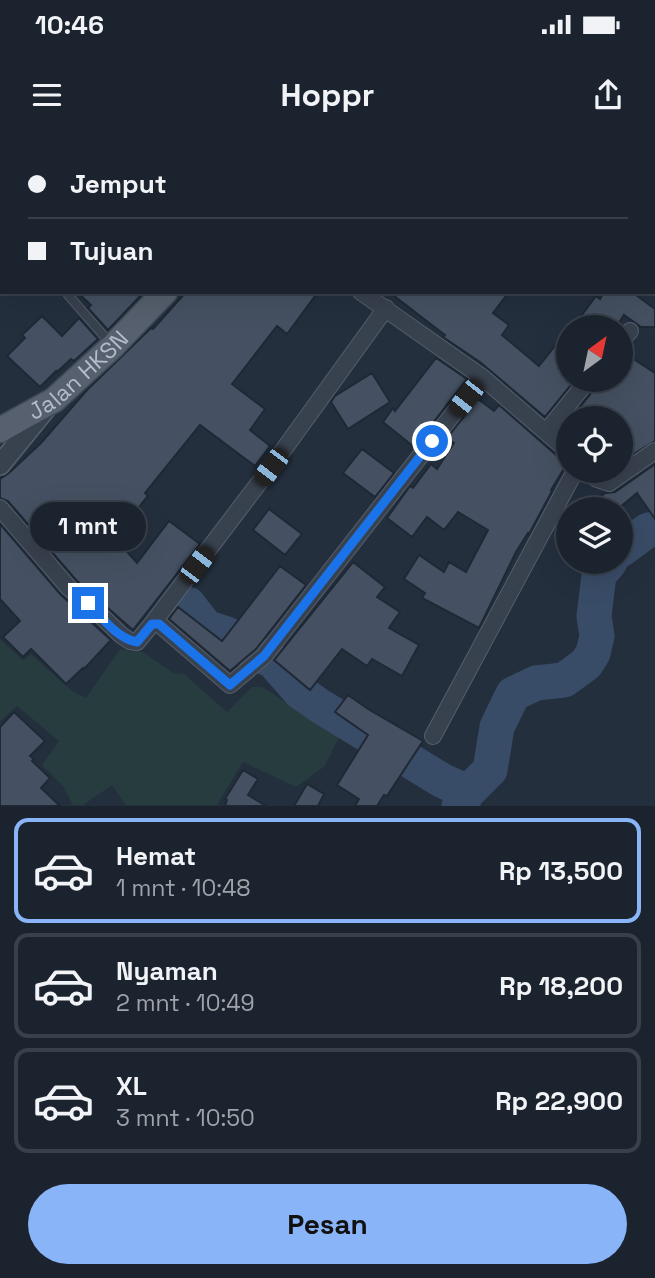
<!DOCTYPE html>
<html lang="id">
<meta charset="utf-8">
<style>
body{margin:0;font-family:"Space Grotesk",sans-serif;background:#282f3a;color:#f1f3f6;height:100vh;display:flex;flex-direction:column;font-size:26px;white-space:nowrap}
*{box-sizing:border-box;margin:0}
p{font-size:23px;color:#a0a4aa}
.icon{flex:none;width:38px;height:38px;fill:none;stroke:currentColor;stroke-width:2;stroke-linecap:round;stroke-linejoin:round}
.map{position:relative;height:666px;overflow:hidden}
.panel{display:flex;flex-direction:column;background:#1b232e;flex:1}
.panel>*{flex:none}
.top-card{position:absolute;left:0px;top:0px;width:656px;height:154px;box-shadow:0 7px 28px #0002,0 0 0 2px #39404a;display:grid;align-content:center;height:154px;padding:0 28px;background:#1b232e}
.needle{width:46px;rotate:33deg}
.buttons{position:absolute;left:556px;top:175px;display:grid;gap:14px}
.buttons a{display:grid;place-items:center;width:77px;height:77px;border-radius:50%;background:#1b232e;box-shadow:0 7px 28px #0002,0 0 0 2px #39404a;font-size:35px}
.end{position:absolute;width:32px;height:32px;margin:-16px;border:9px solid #1a73e8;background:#fff;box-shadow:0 0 0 4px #fff}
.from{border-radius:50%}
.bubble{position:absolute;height:49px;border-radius:24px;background:#1b232e;box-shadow:0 7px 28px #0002,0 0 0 2px #39404a;font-size:23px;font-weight:700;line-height:49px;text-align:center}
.car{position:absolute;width:21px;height:42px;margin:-21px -10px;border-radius:9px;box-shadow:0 0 5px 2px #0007;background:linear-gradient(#222 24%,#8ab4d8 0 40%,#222 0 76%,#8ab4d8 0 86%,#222 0)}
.top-card b{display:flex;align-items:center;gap:24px;height:66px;font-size:26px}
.top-card b+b{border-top:2px solid #39404a}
.top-card i{width:18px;height:18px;background:#f1f3f6}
ul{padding:12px 0 0;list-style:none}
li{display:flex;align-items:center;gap:21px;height:105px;margin:0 14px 10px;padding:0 14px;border:4px solid #39404a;border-radius:14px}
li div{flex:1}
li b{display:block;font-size:26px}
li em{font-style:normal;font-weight:700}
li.on{border-color:#8ab4f8}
li>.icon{width:63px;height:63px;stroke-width:1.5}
.primary-button{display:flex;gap:14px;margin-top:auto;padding:14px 28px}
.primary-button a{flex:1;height:80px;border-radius:42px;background:#8ab4f8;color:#111;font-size:28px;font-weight:700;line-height:80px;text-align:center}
.status{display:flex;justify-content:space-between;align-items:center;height:49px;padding:0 35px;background:#1b232e;direction:ltr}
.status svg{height:19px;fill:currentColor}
header{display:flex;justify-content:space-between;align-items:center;height:91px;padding:0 28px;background:#1b232e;font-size:32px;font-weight:700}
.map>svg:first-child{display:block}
</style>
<div class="status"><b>10:46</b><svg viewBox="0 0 49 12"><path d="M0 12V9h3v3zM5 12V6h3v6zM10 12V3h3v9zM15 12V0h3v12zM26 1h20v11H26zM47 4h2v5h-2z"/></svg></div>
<header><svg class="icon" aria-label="menu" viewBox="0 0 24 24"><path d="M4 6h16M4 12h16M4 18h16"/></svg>Hoppr<svg class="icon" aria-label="share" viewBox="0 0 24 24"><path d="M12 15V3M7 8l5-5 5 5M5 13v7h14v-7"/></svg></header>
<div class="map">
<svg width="655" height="666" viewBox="0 0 655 666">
<rect width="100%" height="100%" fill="#242f3e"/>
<path fill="#263c3f" d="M0,499L23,520L31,514L72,551L86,558L120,509L143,512L173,533L184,534L227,572L252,547H262L339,597L325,626L296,647L243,622L217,665H126L112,645L83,665H73L63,646L42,625L59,601L17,566L0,581Z"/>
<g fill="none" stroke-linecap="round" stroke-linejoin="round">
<path stroke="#394c67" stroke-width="6" d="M142,0L146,2"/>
<path stroke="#394c67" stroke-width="35" d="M621,410L648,390L655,389
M188,464L206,487L227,494L252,512L273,521L300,552L320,566L443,641L468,652
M459,666L468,652L490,630L497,587L513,554L536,543L564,540L586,524L593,513L597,496L594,476L599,435L610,422"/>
</g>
<path fill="#455162" stroke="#1f2835" stroke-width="2" d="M77,152H144L108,190L88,168L91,165Z
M186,152H318L287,194L277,186L232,244L265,269L250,290L270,306L255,326L200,285L145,353L148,356L114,397L137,423L169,381L200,404L133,490L76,440L8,361L0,358V339L9,333L41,303L87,250L151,188L153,189Z
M389,152H509L493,173L509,185L502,195L539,226L569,188V240H575L545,277L480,222L443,197L445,195Z
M604,152H632L655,169V187H641L624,175L616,187H573L596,156L600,159Z
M42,176L62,196L79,178L98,199L74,221L71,219L57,232L56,231L40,247L7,216L25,198L22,195Z
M621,211L655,233V301L622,321L621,278H571L596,247L598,240H621Z
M436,218L467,239L414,307L383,282L393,268L395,271Z
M372,233L390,262L348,289L331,262L335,256Z
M478,259L494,271L499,265L562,320L568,322L551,350L552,351L529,394L528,393L516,412L479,488L422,458L425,453L404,439L419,415L444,432L449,422L466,432L488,390L458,372L444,390L427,377L412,397L387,378L410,346L413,348L431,324L437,329L454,303L447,298Z
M362,309L394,333L375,357L343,333Z
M655,324V379L637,353L618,369H609L599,358L605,353L615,352Z
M269,369L302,394L285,415L253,390Z
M0,384L61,455L111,500L84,529L83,528L66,544L31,509L23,517L3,497L20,481L0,459Z
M353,422L385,447L377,457L400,472L389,488L419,505L402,536L372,519L367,526L342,509L310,550L274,520Z
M280,426L306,445L256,509L230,531L169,479L178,467L222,501Z
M348,555L368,569L423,601L387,656L384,655L377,666H355L359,659L337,645L368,595L335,572Z
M14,572L45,601L30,616L34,619L32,621L50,638L41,648L60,666H0V587Z
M243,630L258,639L248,655L266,666H225L227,660L225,659Z
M307,644L324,654L318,666H294Z"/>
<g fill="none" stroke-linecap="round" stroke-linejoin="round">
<defs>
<path id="service" d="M68,155L111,204"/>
<path id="minor" d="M290,0L292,2
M37,2L38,0
M496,2L497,0
M645,2L646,0
M0,51L2,49
M361,152L482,237L569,312
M621,201L630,191
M546,292L588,240
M587,331L597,339L609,343L655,311
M0,368L69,448L88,463L121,495L130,501L137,502L152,484H159L230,545L264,516L482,237
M152,484L271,327L386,168
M433,596L575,331"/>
<path id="tertiary" d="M0,325L48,266"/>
<g id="primary">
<path d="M318,2L320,0"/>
<path id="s1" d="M0,290L54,260L113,206L165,152"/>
</g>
</defs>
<use href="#service" stroke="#565f6c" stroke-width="10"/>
<use href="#minor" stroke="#565f6c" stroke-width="18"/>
<use href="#tertiary" stroke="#565f6c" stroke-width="22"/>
<use href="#primary" stroke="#414a57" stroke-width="27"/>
<use href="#service" stroke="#38414e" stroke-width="8"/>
<use href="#minor" stroke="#38414e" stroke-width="16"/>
<use href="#tertiary" stroke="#38414e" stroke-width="19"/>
<use href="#primary" stroke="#56606e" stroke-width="24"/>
</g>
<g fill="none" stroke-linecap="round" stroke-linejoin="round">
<path stroke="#1a73e8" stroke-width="9" d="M88,463C101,476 117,499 137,502L152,484H159L230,545L264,516L432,301"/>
</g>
<g text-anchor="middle" stroke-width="5" stroke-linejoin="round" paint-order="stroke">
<g font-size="23" fill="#b4bcc9" stroke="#1d2633">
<text dy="8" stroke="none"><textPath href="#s1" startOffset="96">Jalan HKSN</textPath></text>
</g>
</g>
</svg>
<div class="buttons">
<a><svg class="needle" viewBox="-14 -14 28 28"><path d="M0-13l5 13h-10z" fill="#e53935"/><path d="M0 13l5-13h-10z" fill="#a0a4aa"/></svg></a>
<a><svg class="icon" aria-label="locate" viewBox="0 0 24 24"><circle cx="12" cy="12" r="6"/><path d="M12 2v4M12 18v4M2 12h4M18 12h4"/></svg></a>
<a><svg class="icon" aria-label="layers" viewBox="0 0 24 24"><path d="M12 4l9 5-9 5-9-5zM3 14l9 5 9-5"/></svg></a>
</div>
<i class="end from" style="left:432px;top:301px"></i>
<i class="end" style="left:88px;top:463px"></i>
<div class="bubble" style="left:30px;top:362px;width:116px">1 mnt</div>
<i class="car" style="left:466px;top:258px;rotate:218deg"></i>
<i class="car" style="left:271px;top:327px;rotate:217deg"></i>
<i class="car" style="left:197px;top:425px;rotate:37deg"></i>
<div class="top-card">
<b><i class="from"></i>Jemput</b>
<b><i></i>Tujuan</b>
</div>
</div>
<section class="panel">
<ul>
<li class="on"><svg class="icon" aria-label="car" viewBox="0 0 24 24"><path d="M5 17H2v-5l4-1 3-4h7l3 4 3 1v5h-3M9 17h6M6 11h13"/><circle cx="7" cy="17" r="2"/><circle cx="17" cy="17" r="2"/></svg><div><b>Hemat</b><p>1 mnt · 10:48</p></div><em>Rp 13,500</em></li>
<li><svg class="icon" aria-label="car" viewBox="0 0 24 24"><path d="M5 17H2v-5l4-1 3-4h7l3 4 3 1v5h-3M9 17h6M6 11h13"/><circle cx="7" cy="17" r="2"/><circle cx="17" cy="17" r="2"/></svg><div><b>Nyaman</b><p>2 mnt · 10:49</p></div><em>Rp 18,200</em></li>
<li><svg class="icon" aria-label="car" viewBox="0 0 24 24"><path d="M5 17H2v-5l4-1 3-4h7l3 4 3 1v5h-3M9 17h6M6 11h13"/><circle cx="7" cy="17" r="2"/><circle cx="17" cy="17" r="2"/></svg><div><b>XL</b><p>3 mnt · 10:50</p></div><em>Rp 22,900</em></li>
</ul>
<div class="primary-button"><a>Pesan</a></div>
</section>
